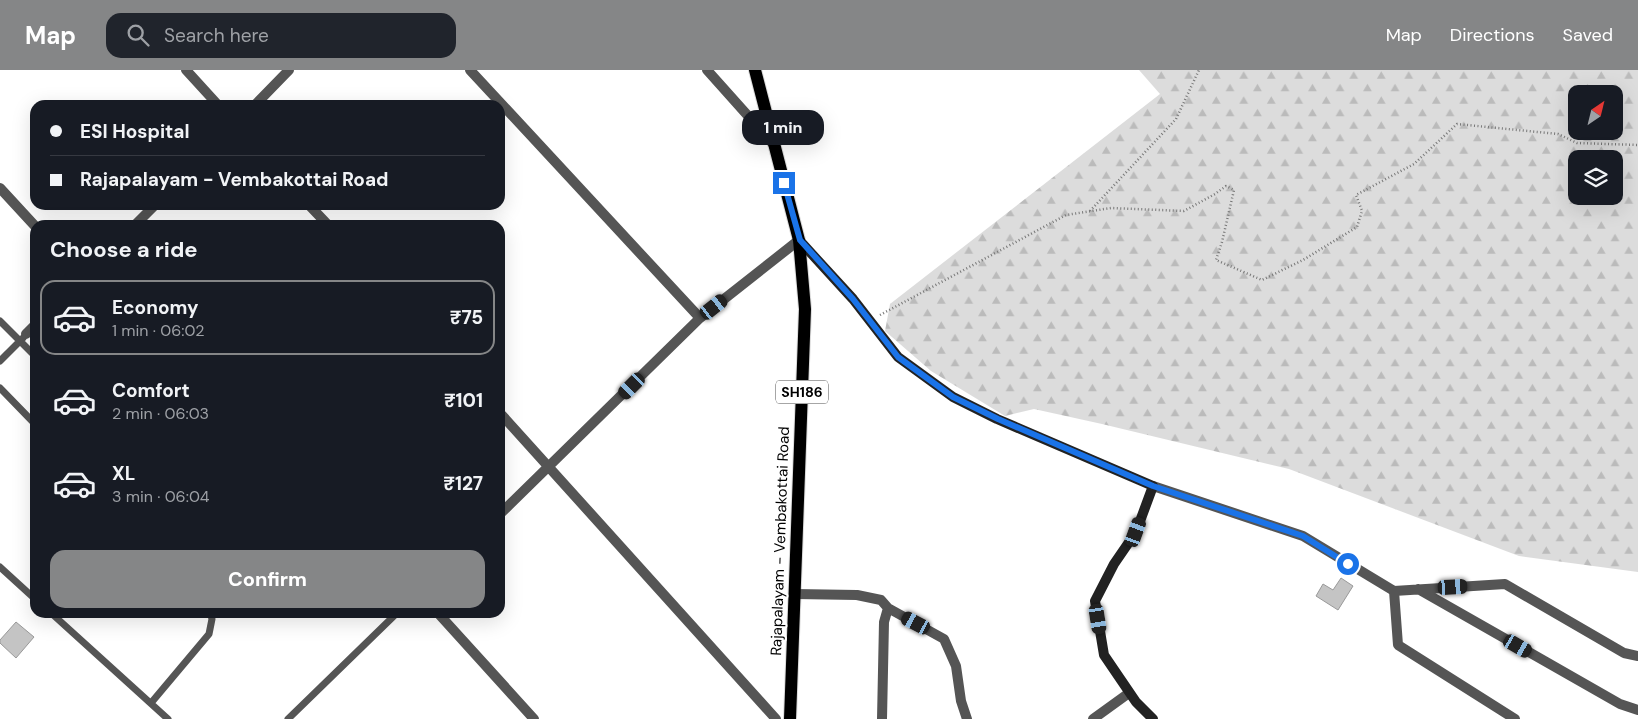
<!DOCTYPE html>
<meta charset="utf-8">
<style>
body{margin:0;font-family:"DM Sans",sans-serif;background:#20242c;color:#f1f3f6;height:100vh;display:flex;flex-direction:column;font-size:19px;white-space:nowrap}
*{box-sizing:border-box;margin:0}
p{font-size:16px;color:#9ea1a6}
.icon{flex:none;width:28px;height:28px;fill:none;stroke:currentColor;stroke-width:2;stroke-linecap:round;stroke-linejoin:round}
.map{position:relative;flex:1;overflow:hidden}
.drawer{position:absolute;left:30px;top:150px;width:475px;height:398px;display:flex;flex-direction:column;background:#171b24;border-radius:15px;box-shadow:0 5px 20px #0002}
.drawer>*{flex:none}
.hud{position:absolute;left:30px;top:30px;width:475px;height:110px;border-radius:15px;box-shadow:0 5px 20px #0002;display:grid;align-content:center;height:110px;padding:0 20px;background:#171b24}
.needle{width:32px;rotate:35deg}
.buttons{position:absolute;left:1568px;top:15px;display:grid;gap:10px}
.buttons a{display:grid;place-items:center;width:55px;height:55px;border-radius:10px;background:#171b24;box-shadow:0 5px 20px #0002;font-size:25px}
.end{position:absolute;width:22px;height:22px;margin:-11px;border:6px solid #1a73e8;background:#fff;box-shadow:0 0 0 2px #fff}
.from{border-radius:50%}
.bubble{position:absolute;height:35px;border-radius:15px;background:#171b24;box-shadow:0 5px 20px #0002;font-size:16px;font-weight:800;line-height:35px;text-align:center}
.car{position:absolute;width:15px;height:30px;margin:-15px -8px;border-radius:6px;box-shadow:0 0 4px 1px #0007;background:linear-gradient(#222 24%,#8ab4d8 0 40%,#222 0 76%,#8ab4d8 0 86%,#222 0)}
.hud b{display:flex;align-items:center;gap:18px;height:48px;font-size:19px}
.hud b+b{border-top:1px solid #363941}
.hud i{width:12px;height:12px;background:#f1f3f6}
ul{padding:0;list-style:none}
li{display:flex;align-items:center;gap:15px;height:75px;margin:0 10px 8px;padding:0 10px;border:2px solid transparent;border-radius:15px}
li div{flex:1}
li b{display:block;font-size:19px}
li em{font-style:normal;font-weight:800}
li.on{border-color:#858687}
li>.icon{width:45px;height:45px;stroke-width:1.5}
h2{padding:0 20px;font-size:22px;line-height:60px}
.action{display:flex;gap:10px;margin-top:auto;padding:10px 20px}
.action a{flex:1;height:58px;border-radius:15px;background:#858687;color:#fff;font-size:20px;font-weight:800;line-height:58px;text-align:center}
header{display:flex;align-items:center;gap:30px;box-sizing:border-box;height:70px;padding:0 25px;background:#858687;color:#fff}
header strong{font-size:24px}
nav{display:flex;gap:28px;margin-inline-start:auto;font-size:18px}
.search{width:350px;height:45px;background:#20242c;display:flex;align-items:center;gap:12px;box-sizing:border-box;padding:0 18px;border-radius:15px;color:#9ea1a6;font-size:19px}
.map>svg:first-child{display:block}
</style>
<header>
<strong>Map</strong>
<div class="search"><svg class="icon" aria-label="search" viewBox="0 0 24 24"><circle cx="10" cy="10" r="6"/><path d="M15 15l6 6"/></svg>Search here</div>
<nav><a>Map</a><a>Directions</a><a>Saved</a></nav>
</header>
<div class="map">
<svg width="1638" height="649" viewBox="0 0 1638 649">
<defs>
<pattern id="forest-firs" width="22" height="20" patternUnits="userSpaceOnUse" patternTransform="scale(1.25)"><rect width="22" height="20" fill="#dcdcdc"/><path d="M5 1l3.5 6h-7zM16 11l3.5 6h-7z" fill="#bbb"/></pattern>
</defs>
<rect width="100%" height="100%" fill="#fff"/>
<path fill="url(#forest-firs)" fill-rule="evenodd" d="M1139,0H1638V502L1519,486L1289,399L1102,354L1034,339L1005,346L931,301L885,261L890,234L1160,24ZM1576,24H1614V61H1576ZM1576,89H1614V126H1576Z"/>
<path fill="#c4c4c4" stroke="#999" d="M1341,508L1353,516L1338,540L1316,526L1323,514L1333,520Z
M16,552L34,567L16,588L0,573V570Z"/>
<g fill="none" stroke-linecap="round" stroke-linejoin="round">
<defs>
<path id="primary" d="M755,0L799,170L805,239L790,649"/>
</defs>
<use href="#primary" stroke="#dbdbdb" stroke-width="14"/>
<path stroke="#777" stroke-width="2.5" stroke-dasharray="1 2.5" stroke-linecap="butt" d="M1090,141L1176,49L1199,0
M880,245L1066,145L1111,138L1184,141L1215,124L1226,116L1234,120L1222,172L1216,190L1262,210L1303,190L1357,157L1362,141L1356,125L1414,94L1457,54L1558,64L1577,73L1638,75"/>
<path stroke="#555" stroke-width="7" d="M0,251L35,286
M0,291L23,268
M0,318L35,354
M0,497L35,529
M50,542L168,649
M151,633L209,564L212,549L210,542
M288,649L398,542"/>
<path stroke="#555" stroke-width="10" d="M186,0L218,35
M470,0L700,248L500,444
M707,0L774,75
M255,35L289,0
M0,118L35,156
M309,135L328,155
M135,155L155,135
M700,248L799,170
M26,264L35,255
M500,343L776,649
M1153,416L1303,466L1394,521L1505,514L1624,583L1638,586
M1418,519L1620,634L1638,640
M1394,521L1398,575L1515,649
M795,524L857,525L881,530L888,538L944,569L956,596L961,631L967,649
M437,542L534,649
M882,649L884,552L888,538
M1093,649L1129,623"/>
<path stroke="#222" stroke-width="10" d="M799,170L853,229L898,287L953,327L997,349L1153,416L1136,462L1114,494L1095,531L1104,585L1136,632L1153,649"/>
<use href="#primary" stroke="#000" stroke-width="12"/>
</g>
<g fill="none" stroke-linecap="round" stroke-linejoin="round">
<path stroke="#1a73e8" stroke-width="6" d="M784,113L800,170L853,229L898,287L953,327L998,349L1153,416L1303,466L1348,494"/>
</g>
<g text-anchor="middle" stroke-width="4" stroke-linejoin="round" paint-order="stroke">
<rect fill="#fff" stroke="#4c4c4c" stroke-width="1" x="776" y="310.5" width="52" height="23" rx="4"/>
<g font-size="14" font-weight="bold" fill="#000">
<text x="802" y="327">SH186</text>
</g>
<g font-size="15" fill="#000" stroke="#fff">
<text transform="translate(780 471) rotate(-88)" y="5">Rajapalayam - Vembakottai Road</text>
</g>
</g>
</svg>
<div class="buttons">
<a><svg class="needle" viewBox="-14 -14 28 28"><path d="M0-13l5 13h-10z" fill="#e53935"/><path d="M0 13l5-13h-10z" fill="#9ea1a6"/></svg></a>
<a><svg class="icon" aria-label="layers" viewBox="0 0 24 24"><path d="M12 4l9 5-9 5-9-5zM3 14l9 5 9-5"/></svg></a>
</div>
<i class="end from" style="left:1348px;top:494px"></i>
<i class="end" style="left:784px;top:113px"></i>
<div class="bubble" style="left:742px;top:40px;width:82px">1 min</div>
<i class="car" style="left:714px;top:237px;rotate:52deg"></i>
<i class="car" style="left:632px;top:316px;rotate:225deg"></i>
<i class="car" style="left:1136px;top:462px;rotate:20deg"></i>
<i class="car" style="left:1453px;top:517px;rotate:87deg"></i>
<i class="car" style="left:1098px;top:549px;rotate:171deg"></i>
<i class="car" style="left:916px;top:553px;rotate:298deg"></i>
<i class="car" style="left:1518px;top:576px;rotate:120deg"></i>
<div class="hud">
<b><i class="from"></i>ESI Hospital</b>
<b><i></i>Rajapalayam - Vembakottai Road</b>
</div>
<section class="drawer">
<h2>Choose a ride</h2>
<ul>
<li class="on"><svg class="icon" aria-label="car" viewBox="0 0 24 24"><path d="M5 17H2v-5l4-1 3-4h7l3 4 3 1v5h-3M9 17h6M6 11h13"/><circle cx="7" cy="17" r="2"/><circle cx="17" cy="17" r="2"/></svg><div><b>Economy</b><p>1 min · 06:02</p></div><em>₹75</em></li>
<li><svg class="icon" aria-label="car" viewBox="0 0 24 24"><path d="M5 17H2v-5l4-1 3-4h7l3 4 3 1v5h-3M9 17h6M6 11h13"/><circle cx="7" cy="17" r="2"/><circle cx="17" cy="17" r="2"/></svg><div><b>Comfort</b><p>2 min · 06:03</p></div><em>₹101</em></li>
<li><svg class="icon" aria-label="car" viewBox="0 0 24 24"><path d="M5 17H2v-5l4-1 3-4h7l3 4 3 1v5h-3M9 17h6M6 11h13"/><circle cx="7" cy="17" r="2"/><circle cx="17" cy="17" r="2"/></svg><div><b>XL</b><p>3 min · 06:04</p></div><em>₹127</em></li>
</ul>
<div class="action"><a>Confirm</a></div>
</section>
</div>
